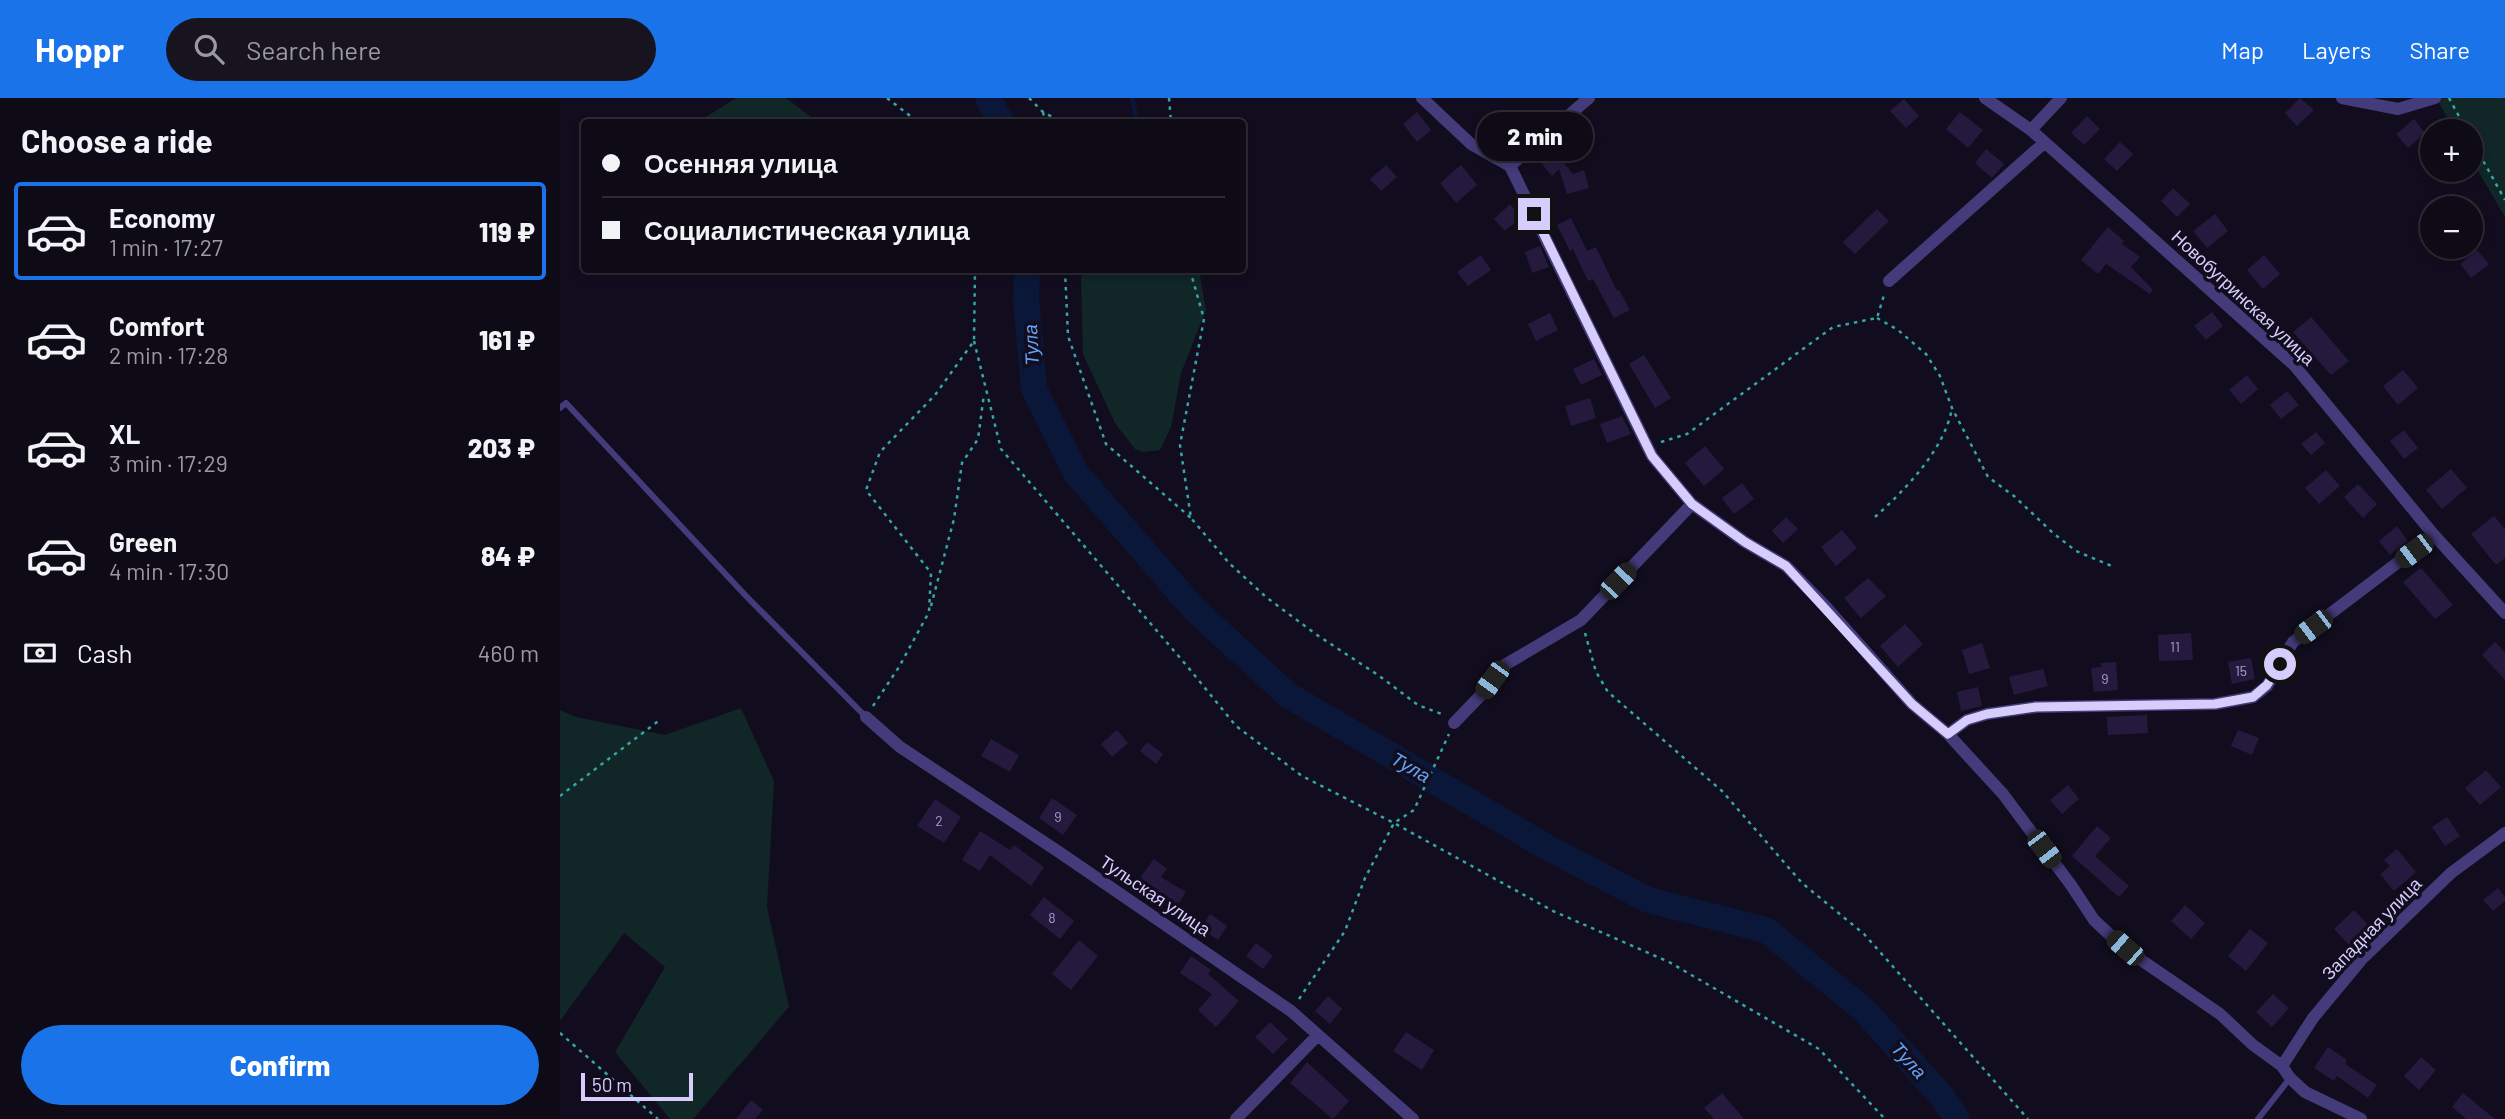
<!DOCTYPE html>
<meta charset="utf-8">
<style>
body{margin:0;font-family:Barlow,sans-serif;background:#17131f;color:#f1f3f6;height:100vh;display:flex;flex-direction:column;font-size:26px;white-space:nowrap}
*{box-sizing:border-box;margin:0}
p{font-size:23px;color:#9b9aa1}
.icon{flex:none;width:38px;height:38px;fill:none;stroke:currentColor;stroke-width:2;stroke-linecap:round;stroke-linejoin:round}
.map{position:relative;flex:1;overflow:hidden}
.details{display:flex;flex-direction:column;background:#0e0a16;width:560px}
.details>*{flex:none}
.hud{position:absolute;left:21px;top:21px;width:665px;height:154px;border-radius:7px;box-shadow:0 4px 10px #0003,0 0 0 2px #2e2b35;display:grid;align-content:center;height:154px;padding:0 21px;background:#0e0a16}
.controls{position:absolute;left:1860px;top:21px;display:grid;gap:14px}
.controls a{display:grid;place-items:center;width:63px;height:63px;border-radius:50%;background:#0e0a16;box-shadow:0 4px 10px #0003,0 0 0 2px #2e2b35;font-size:35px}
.scale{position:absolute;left:21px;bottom:18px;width:112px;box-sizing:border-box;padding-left:7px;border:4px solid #d7cdfc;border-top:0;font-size:19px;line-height:24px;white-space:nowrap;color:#d7cdfc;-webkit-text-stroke:5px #120d1e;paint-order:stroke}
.end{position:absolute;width:32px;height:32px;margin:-16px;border:9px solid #d7cdfc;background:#111;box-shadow:0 0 0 4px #111}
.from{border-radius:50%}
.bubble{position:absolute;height:49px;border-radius:24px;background:#0e0a16;box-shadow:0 4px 10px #0003,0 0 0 2px #2e2b35;font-size:23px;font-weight:800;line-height:49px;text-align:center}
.car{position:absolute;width:21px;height:42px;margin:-21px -10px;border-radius:9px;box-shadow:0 0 5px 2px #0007;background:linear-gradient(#222 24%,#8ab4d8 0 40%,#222 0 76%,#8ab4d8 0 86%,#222 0)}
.hud b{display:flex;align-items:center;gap:24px;height:66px;font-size:26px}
.hud b+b{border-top:2px solid #2e2b35}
.hud i{width:18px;height:18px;background:#f1f3f6}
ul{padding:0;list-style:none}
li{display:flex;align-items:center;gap:21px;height:98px;margin:0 14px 10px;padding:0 7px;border:4px solid transparent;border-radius:7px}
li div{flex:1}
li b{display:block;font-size:26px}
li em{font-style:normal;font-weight:800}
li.active{border-color:#1a73e8}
li>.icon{width:63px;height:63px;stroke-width:1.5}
h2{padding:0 21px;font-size:32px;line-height:84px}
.pay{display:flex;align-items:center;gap:18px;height:77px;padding:0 21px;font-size:26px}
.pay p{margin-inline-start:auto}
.button{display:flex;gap:14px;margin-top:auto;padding:14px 21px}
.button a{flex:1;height:80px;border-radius:42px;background:#1a73e8;color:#fff;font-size:28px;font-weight:800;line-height:80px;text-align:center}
header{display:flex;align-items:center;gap:42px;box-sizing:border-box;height:98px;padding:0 35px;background:#1a73e8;color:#fff}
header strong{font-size:33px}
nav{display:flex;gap:38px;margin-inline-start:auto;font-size:24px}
.search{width:490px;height:63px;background:#17131f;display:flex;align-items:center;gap:18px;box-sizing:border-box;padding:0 24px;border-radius:38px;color:#9b9aa1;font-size:26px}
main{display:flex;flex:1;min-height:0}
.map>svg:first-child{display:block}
</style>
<header>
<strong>Hoppr</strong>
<div class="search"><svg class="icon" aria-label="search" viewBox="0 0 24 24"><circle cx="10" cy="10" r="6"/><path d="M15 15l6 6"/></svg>Search here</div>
<nav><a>Map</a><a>Layers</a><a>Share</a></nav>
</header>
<main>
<section class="details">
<h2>Choose a ride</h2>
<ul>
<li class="active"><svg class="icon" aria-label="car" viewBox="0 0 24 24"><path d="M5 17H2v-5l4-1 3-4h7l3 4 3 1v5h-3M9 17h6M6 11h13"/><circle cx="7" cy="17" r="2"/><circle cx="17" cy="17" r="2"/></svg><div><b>Economy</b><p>1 min · 17:27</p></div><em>119 ₽</em></li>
<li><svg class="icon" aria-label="car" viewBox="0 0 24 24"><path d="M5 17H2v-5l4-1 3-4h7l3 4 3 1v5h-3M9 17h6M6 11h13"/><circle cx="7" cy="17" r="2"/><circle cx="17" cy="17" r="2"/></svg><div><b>Comfort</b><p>2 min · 17:28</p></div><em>161 ₽</em></li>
<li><svg class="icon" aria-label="car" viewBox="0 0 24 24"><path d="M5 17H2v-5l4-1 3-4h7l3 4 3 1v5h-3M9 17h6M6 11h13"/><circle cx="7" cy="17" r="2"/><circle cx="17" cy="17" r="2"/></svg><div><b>XL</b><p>3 min · 17:29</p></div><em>203 ₽</em></li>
<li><svg class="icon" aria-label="car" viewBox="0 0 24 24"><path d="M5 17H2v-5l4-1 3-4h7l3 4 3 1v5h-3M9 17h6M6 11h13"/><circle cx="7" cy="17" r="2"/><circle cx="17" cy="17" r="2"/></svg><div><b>Green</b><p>4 min · 17:30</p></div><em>84 ₽</em></li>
</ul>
<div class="pay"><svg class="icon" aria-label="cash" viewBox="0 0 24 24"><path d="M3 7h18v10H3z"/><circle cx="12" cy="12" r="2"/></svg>Cash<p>460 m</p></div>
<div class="button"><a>Confirm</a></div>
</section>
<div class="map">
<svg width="1945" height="1021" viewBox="0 0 1945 1021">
<rect width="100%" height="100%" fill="#120d1e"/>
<path fill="#112627" d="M176,0H226L258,24H202L191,20L189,24H138Z
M1876,0H1945V119L1911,61V33H1895Z
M523,172H639L646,212L621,275L611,329L600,352L583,354L575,351L555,325L523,256L521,179Z
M181,610L214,683L207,809L229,909L133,1021H110L55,954L105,869L64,835L0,923V612L16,619L105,637Z"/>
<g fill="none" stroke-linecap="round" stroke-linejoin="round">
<path stroke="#0b1739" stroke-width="4.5" d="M572,0L577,24"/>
<path stroke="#0b1739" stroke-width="26" d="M428,0L441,24
M467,172L466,201L474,291L516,375L634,511L728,597L990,751L1088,802L1206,832L1304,912L1384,1001L1397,1021"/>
</g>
<path fill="#251a3e" d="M1740,0L1754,12L1737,28L1725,15Z
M1344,1L1359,18L1346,30L1330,13Z
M857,14L871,32L857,44L843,26Z
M1400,14L1423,32L1408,50L1386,31Z
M1527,18L1540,31L1524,47L1511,35Z
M1854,21L1865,35L1848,50L1836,36Z
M1560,44L1573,56L1557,73L1544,61Z
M991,49L1013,76L1024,72L1029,90L1007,96L999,71L992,78L977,60Z
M1426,51L1444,66L1432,80L1415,65Z
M826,67L837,79L821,93L810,81Z
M901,67L917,87L896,105L880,85Z
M1613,90L1630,106L1617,119L1601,103Z
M950,106L961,119L945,133L934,121Z
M1317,111L1329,123L1295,156L1283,144Z
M1655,116L1668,133L1647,150L1633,133Z
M1011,120L1027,153L1036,149L1057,193L1059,192L1070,212L1054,220L1033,181L1028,183L1013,151L1010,153L997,127Z
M1548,129L1564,143L1562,146L1580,159L1571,169L1593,192L1590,196L1546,166L1538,176L1521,162Z
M980,148L989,169L972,175L965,154Z
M1917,152L1929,166L1911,180L1900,166Z
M921,157L931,172L908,188L897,174Z
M1704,157L1720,176L1703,191L1687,172Z
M1652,214L1663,228L1646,242L1634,228Z
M990,215L998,232L976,243L968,226Z
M1751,219L1789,263L1771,277L1733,234Z
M1084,257L1111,300L1095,310L1069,266Z
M1034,261L1042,277L1021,287L1013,271Z
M1843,272L1858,290L1838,307L1823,288Z
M1687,277L1698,291L1681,306L1669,292Z
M1727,293L1739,307L1721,321L1710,307Z
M1030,300L1036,320L1011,328L1005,308Z
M1062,318L1071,336L1047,345L1040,326Z
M1844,332L1858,350L1844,361L1830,343Z
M1756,334L1765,345L1751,357L1741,346Z
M1145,348L1164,371L1144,388L1125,365Z
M1891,371L1907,390L1882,411L1866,392Z
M1766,372L1780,388L1759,406L1745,390Z
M1182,385L1194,401L1174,416L1162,400Z
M1798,386L1817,406L1803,420L1784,399Z
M1934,418L1945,431V460L1936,467L1911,436Z
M1226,419L1238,431L1223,445L1212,433Z
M1837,428L1848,443L1830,457L1819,443Z
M1282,432L1297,450L1276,468L1261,449Z
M1861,470L1893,507L1875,521L1843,484Z
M1308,480L1326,498L1301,520L1284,500Z
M1345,526L1363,546L1338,569L1320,548Z
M1631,535L1633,562L1599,563L1598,537Z
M1935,544L1945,554V582L1922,557Z
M1422,545L1430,570L1409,576L1402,552Z
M1691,560L1695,581L1672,586L1668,564Z
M1556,564L1558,592L1534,594L1531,570L1541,569V565Z
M1483,571L1488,588L1454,597L1449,579Z
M1418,589L1422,608L1401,613L1397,594Z
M1587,617L1588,635L1548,637L1547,619Z
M557,632L568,645L552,659L541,646Z
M1678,632L1699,640L1692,657L1671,648Z
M431,641L459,657L450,674L421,658Z
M587,644L603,656L596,666L580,653Z
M1926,672L1941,689L1920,707L1905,690Z
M1508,687L1519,701L1502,716L1490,702Z
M492,700L517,717L503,737L479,720Z
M375,701L401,719L384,745L357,728Z
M1887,719L1900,738L1885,748L1872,729Z
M1537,728L1551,740L1535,758L1569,788L1559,799L1512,758Z
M420,733L450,752L454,747L484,769L471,788L430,757L420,773L402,762Z
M1837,751L1856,774L1834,793L1820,776L1830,768L1824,762Z
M594,761L607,771L601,779L626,794L614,813L588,796L586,799L573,789Z
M1938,790L1945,799V803L1933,813L1923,802Z
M484,799L514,823L500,841L470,817Z
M1625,807L1645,825L1631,841L1611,823Z
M1794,812L1809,828L1789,847L1774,831Z
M650,816L667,828L658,842L641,830Z
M1690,831L1708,845L1686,873L1668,858Z
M519,842L538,858L511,892L492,876Z
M696,845L713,858L703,871L686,858Z
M631,858L651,872L648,876L679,903L656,929L638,912L652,896L620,875Z
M1713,896L1729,910L1712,929L1696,914Z
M768,898L782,911L770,926L755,913Z
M710,924L728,941L713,956L695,939Z
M846,934L874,952L862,972L833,953Z
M1768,949L1787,962L1785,966L1817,987L1808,1000L1777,978L1774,983L1754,970Z
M1861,959L1876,972L1859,992L1844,978Z
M747,964L789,1003L773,1021L730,985Z
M1162,995L1184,1021H1154L1144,1010Z
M1903,995L1935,1021H1906L1892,1009Z
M191,1002L203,1012L195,1021H176Z"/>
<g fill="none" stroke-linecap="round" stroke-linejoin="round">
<path stroke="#34a5a9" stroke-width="2.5" stroke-dasharray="3.5 5" stroke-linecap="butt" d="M327,0L358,24
M469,0L483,14L502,24
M609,0L611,24
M1889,0L1907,33
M483,14L485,24
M1911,41L1945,102
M505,172L508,238L546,346L631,420
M630,172L644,221L620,347L631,420L669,465L706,499L757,537L818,577L858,607L884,617
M1317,220L1338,232L1366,256L1380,278L1392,310L1428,379L1454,398L1493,435L1516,453L1554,469
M414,243L441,351L627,568L676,628L742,678L834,725L993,813L1109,864L1259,951L1325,1021
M1101,344L1127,336L1273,229L1317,220L1325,194
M1315,419C1345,392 1385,351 1392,310
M371,508L394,421L402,365L418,341L424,296
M1025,535L1036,574L1048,594L1162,693L1242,785L1304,836L1468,1021
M313,608L339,569L369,514L371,475L306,392L320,354L375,297L414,243L415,172
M0,698L101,621
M739,901L785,833L805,780L834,725L854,712L889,636
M0,935L98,1021"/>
<path stroke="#433b7a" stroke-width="6" d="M0,310L6,305L186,498L306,619
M1698,1021L1730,980"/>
<path stroke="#433b7a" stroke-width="12" d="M862,0L911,46L950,68L1092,358L1132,406L1185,444L1226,468L1266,509L1352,606L1388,636L1443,696L1511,787L1534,822L1565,851L1660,916L1693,947L1722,968L1730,980L1745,994L1801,1021
M1425,0L1471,32L1734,267L1874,437L1945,515
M1782,0L1838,11L1875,0
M1471,32L1501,0
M950,68L1029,0
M1329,183L1484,45
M306,619L340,649L499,754L731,913L853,1021
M894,625L922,596L943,568L1021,522L1132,406
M1388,636L1407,622L1427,616L1476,609L1655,606L1693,599L1707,588L1733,544L1874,437
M1722,968L1753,920L1802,861L1891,775L1945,735
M676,1021L758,937"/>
</g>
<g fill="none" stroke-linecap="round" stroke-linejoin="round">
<path stroke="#d7cdfc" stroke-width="9" d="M974,116L1092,358L1132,406L1185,444L1226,468L1352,606L1388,636L1407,622L1427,616L1476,609L1655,606L1693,599L1707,587L1720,566"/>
</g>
<g text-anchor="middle" stroke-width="7" stroke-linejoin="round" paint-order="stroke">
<g font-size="14" fill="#aaa0cc">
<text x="1615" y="554">11</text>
<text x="1681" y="578">15</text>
<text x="1545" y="586">9</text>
<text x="498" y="724">9</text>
<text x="379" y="728">2</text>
<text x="492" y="825">8</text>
</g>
<g font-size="18" fill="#d7cdfc" stroke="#120d1e">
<text transform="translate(1683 200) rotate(43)" y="6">Новобугринская улица</text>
<text transform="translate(595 798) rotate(34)" y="6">Тульская улица</text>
<text transform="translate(1812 831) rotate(-46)" y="6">Западная улица</text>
</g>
<g font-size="19" font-style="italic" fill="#61a3f6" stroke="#120d1e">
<text transform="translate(471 247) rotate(-93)" y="7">Тула</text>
<text transform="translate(851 669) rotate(30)" y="7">Тула</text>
<text transform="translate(1349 962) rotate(48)" y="7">Тула</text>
</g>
</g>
</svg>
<div class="controls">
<a>+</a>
<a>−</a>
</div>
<div class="scale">50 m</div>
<i class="end from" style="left:1720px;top:566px"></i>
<i class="end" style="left:974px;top:116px"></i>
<div class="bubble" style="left:917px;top:14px;width:116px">2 min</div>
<i class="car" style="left:1854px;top:453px;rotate:233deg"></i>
<i class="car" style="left:1058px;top:483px;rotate:44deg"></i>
<i class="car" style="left:1753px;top:529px;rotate:233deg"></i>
<i class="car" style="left:932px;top:582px;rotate:216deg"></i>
<i class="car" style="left:1484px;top:751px;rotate:143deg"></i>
<i class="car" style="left:1565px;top:850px;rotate:311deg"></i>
<div class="hud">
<b><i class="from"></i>Осенняя улица</b>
<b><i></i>Социалистическая улица</b>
</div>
</div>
</main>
